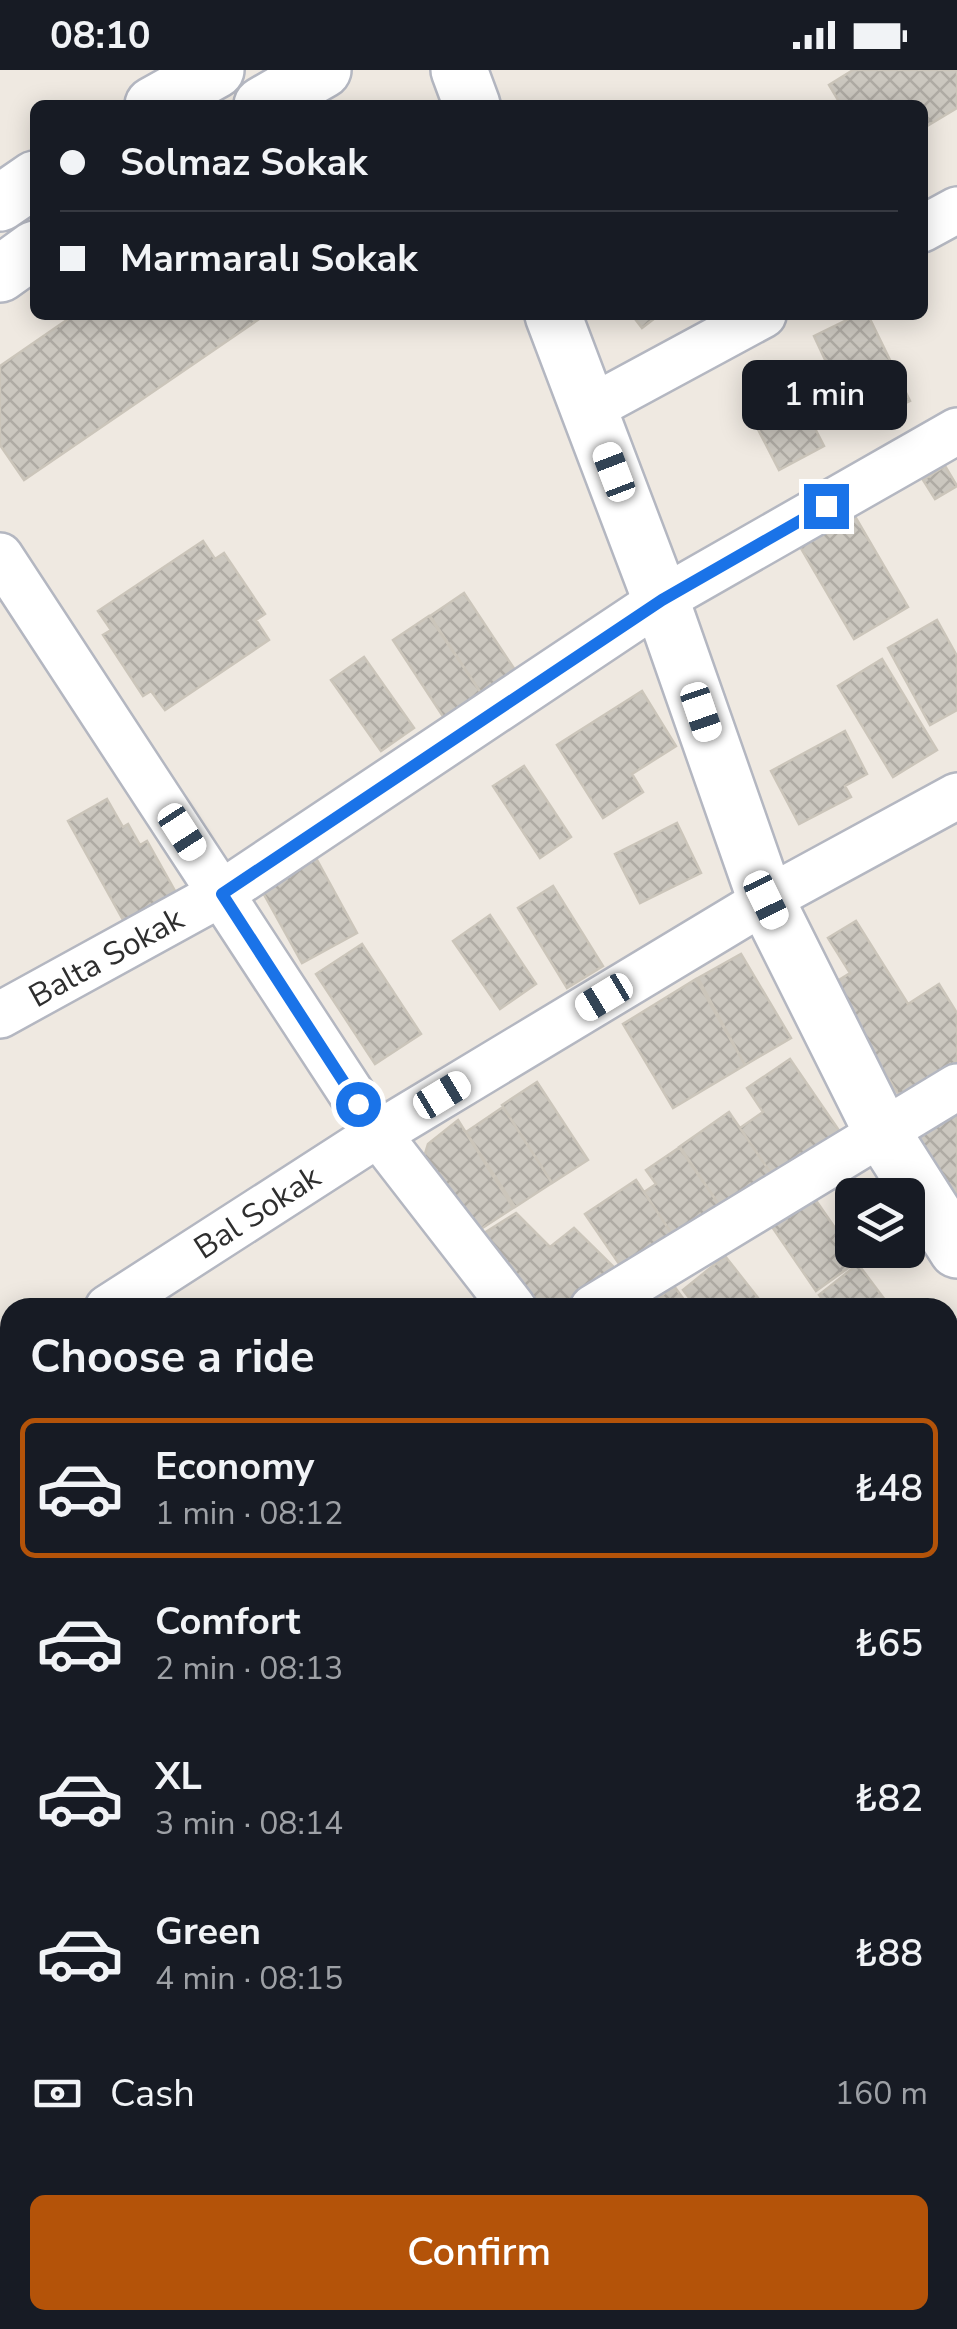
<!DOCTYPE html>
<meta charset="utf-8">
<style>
body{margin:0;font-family:"Nunito Sans",sans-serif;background:#20242c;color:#f1f3f6;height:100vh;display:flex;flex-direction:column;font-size:38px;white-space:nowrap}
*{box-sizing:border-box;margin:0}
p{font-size:32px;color:#9ea1a6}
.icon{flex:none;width:55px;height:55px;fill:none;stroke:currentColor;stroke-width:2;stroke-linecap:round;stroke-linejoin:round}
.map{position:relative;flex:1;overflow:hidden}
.sheet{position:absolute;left:0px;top:1228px;width:958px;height:1032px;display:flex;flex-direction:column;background:#171b24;border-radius:30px 30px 0 0;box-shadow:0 5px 25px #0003}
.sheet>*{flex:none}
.guide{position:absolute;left:30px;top:30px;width:898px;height:220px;border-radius:15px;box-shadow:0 5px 25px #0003;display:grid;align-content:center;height:220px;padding:0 30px;background:#171b24}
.tools{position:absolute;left:835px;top:1108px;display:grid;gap:20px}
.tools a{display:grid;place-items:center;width:90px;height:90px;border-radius:15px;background:#171b24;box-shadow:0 5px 25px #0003;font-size:50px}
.end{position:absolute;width:45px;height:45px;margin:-22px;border:12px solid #1a73e8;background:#fff;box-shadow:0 0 0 5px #fff}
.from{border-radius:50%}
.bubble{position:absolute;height:70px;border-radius:15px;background:#171b24;box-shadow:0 5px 25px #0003;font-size:32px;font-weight:600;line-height:70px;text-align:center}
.car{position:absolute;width:30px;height:60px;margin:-30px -15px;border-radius:12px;box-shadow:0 0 8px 2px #0007;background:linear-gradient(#fff 24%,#345 0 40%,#fff 0 76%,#345 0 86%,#fff 0)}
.guide b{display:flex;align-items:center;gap:35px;height:95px;font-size:38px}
.guide b+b{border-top:2px solid #363941}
.guide i{width:25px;height:25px;background:#f1f3f6}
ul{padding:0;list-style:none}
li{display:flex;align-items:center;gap:30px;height:140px;margin:0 20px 15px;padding:0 10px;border:5px solid transparent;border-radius:15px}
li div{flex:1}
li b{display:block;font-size:38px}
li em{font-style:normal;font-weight:600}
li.on{border-color:#b45309}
li>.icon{width:90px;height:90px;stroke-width:1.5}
h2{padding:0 30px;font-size:45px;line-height:120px}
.pay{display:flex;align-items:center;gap:25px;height:110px;padding:0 30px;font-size:38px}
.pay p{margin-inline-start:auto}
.action{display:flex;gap:20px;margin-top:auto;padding:20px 30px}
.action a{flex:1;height:115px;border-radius:15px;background:#b45309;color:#fff;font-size:40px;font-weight:600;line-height:115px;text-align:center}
.status{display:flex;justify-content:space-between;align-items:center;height:70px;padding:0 50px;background:#171b24;direction:ltr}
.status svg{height:28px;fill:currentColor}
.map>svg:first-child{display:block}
</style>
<div class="status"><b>08:10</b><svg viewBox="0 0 49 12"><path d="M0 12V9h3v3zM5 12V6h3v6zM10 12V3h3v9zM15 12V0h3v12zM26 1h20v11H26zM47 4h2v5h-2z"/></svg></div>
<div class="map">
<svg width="957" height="2259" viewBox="0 0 957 2259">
<defs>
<pattern id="building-cross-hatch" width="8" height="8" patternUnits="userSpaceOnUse" patternTransform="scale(2.5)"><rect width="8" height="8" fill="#cbc7bf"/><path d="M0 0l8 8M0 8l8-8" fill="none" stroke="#afaba4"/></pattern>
</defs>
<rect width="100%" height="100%" fill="#efe9e1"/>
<path fill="url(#building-cross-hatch)" stroke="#cbc5ba" stroke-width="2.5" d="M853,0H957V38L922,59V35H841L829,15Z
M74,245H265L24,410L0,375V296Z
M632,245H659L642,258Z
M857,245H868L910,331L856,356L814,266Z
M791,312L824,376L779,400L746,336Z
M945,396L957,416L935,429L923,410Z
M853,443L908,537L854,569L799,475Z
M203,471L215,489L224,483L265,544L256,550L269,570L165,640L151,621L143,626L103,565L111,560L98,541Z
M464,523L517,603L483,626L430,546Z
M429,546L483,626L446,651L393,570Z
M937,550L957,586V640L930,655L888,578Z
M364,587L414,658L381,681L331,610Z
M882,589L937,680L893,707L838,616Z
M642,621L676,676L632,704L643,722L603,748L557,675Z
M845,661L867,704L845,716L851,727L799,754L771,701Z
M524,696L571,767L540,788L493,716Z
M107,729L123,757L128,754L140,775L147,771L179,828L127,857L68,751Z
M677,753L701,803L640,833L615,784Z
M316,788L357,863L302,893L261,819Z
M553,816L603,896L567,918L518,838Z
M490,845L536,914L500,939L453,871Z
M856,851L908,934L939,914L957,943V991L900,1027L831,915L850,903L828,868Z
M362,874L421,964L375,994L316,904Z
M741,884L791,968L745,995L698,908Z
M696,909L745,995L673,1038L623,954Z
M790,989L840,1062L774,1108L740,1058L763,1042L747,1018Z
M537,1012L588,1090L552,1113L502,1035Z
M957,1029V1129L909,1066Z
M503,1037L552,1113L515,1137L466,1062Z
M729,1042L774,1108L724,1142L679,1077Z
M458,1050L513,1138L470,1166L424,1087L428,1074Z
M680,1077L724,1142L678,1173L644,1122L656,1114L646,1100Z
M636,1110L678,1173L628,1207L585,1144Z
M808,1119L858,1191L816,1221L766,1148Z
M516,1143L550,1177L574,1158L625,1208L587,1238H536L473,1170Z
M725,1186L766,1238H697L683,1220Z
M858,1194L891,1238H813L823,1230L819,1225Z
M674,1216L690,1238H646Z
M957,2020V2085L948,2086V2022Z"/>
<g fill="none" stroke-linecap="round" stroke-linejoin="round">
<defs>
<path id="street" d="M922,159L957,140
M589,339L763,245
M0,486L378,1064L513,1238
M0,945L222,823L661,530L957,361
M108,1238L378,1064L766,830L957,726
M593,1238L957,1017
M948,1279L957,1273
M0,1307L10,1300
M948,1709L957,1707
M0,1713L10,1722
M948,1908L957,1906
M0,2139L10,2149
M948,2160L957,2159
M118,2250L127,2259
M580,2250L591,2259
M837,2250L839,2259
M269,2259L277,2250"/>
<path id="secondary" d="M459,0L472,35
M153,35L216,0
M262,35L323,0
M0,133L35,109
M0,204L35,179
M553,245L661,530L766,830L882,1062L957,1180"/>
</defs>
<use href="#street" stroke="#b4b7c1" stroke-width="50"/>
<use href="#secondary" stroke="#b4b7c1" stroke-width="60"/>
<use href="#street" stroke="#fff" stroke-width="45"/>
<use href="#secondary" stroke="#fff" stroke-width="55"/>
</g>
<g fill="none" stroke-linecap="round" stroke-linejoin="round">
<path stroke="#1a73e8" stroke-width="12" d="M358,1034L222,824L662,530L826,436"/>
</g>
<g text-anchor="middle" stroke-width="10" stroke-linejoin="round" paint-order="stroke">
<g font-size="32" fill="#2e2e2e" stroke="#fff">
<text transform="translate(106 887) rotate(-29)" y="11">Balta Sokak</text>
<text transform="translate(257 1142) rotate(-33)" y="11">Bal Sokak</text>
</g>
</g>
</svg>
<div class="tools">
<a><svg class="icon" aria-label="layers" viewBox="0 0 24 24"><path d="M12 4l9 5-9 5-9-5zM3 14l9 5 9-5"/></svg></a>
</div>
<i class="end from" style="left:358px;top:1034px"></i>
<i class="end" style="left:826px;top:436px"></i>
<div class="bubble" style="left:742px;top:290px;width:165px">1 min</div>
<i class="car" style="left:614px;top:402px;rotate:339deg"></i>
<i class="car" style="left:701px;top:642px;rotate:161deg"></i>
<i class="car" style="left:182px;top:762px;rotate:147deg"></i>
<i class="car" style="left:766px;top:830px;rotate:154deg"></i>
<i class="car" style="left:604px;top:927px;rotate:239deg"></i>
<i class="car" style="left:442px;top:1025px;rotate:59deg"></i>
<div class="guide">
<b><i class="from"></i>Solmaz Sokak</b>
<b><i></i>Marmaralı Sokak</b>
</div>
<section class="sheet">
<h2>Choose a ride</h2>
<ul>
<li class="on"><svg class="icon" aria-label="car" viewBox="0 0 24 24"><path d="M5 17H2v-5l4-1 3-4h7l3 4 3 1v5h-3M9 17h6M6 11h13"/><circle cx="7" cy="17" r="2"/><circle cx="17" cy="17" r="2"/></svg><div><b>Economy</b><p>1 min · 08:12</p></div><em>₺48</em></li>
<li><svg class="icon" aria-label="car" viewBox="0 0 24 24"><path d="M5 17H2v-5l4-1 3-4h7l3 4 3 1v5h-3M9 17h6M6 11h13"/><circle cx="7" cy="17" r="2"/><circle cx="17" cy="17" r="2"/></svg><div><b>Comfort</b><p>2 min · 08:13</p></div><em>₺65</em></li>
<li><svg class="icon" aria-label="car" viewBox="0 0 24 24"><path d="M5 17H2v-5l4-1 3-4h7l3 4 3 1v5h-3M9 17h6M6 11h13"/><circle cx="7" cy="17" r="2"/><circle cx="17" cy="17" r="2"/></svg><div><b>XL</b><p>3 min · 08:14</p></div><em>₺82</em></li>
<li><svg class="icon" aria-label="car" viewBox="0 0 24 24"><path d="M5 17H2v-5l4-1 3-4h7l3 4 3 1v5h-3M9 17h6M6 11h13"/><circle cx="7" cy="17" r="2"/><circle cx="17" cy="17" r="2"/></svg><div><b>Green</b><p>4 min · 08:15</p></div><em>₺88</em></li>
</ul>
<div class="pay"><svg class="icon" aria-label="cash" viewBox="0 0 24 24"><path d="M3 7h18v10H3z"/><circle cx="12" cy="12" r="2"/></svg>Cash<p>160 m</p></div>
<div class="action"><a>Confirm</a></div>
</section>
</div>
